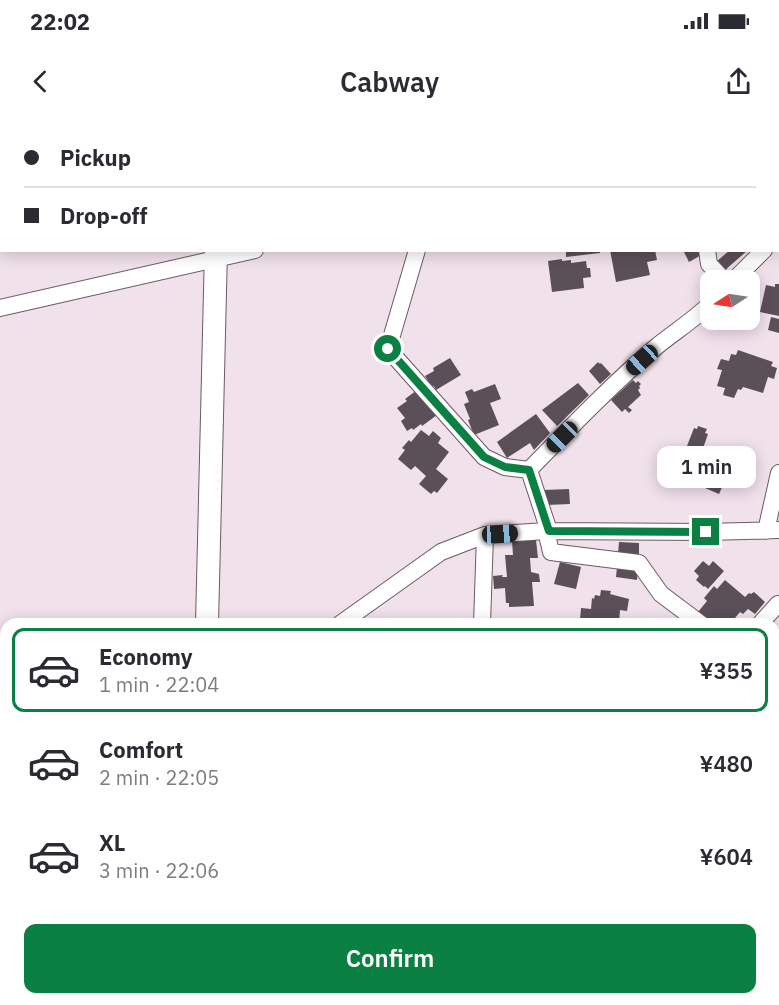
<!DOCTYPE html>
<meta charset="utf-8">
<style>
body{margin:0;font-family:"IBM Plex Sans",sans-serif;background:#f7f7f7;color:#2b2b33;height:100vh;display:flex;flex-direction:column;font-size:22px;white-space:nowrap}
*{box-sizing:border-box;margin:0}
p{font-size:20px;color:#7c7c81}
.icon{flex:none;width:33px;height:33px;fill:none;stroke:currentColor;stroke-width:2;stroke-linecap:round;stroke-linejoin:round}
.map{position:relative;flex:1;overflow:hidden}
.drawer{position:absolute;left:0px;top:498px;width:780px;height:387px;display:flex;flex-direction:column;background:#fff;border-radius:18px 18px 0 0;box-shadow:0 3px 15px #0003}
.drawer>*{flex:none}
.guide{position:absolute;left:0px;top:0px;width:780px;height:132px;box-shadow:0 3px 15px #0003;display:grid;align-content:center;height:132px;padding:0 24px;background:#fff}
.needle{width:39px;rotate:258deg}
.controls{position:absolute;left:700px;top:150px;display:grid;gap:12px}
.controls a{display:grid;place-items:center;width:60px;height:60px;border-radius:12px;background:#fff;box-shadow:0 3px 15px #0003;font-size:30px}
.end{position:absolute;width:27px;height:27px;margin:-14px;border:8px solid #0b8043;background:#fff;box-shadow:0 0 0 3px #fff}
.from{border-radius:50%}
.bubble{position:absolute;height:42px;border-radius:12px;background:#fff;box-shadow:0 3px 15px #0003;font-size:20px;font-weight:600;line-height:42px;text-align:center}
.car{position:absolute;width:18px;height:36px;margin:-18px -9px;border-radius:8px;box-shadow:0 0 4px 2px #0007;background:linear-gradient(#222 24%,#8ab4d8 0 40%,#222 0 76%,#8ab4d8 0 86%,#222 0)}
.guide b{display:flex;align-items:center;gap:21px;height:57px;font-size:22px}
.guide b+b{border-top:2px solid #e1e1e2}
.guide i{width:15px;height:15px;background:#2b2b33}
ul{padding:10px 0 0;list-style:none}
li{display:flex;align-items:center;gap:18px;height:84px;margin:0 12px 9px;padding:0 12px;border:3px solid transparent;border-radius:12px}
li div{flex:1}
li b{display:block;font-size:22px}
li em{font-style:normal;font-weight:600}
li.selected{border-color:#0b8043}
li>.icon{width:54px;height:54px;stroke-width:1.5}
.cta{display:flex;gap:12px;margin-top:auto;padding:12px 24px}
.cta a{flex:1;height:69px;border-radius:12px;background:#0b8043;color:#fff;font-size:24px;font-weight:600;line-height:69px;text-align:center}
.status{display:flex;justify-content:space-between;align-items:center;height:42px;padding:0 30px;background:#fff;direction:ltr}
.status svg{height:16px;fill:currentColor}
header{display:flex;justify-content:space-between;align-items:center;height:78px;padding:0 24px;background:#fff;font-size:27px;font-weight:600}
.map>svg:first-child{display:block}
</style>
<div class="status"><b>22:02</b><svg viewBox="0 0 49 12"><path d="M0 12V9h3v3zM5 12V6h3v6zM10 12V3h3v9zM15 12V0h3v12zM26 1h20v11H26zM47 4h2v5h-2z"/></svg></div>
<header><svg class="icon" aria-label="back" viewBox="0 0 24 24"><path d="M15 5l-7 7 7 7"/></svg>Cabway<svg class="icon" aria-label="share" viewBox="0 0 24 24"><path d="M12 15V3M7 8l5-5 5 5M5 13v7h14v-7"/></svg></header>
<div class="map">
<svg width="779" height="885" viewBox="0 0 779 885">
<rect width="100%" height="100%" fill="#f0e1ea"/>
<path fill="#5c5058" d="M566,130H600V133L566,137Z
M610,130H655L657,140L647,142L650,155L616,162Z
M683,130H701L703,134L689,142Z
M730,130H748L724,151L716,142Z
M562,139V141L571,140V143L586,141L587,148H590L591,157L583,158L584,168L552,172L548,141Z
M775,164H779V196L760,192L766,165L775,167Z
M771,197L779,199V213L768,210Z
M738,230L773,242L771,246L777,248L774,259L768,257L763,273L743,267L741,270L738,269L734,278L723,275L725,268L717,266L722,250L717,249L721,239L729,241L731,234L736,235Z
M450,238L461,255L436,270L434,266L432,267L425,256L434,251L433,248Z
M598,242L600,244L601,243L611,254L600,264L589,251Z
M633,260L636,263L638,261L641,264L639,266L640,268L638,270L641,275L628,287L632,290L629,293L625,289L622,292L611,280Z
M578,263L589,275L557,306L542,290Z
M495,264L501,279L490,283L499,305L474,315L468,300L470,299L464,284L469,282L465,272L472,269L474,272Z
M417,270L437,295L422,306L421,304L413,310L412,308L407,311L401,301L405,298L397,288L407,281L405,279Z
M536,294L550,313L534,330L530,323L507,338L497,322Z
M698,306L707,309L705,313L708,314L700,337L685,331L694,308L697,309Z
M421,310L429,316L433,311L441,318L438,323L449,332L436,349L448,359L437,373L434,371L431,374L419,364L426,356L415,346L411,350L398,339L405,330L402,328L409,320L411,322Z
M711,327L733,336L732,339L742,343L735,360L727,356L719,374L705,368L712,353L701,348Z
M569,369L570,384L547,385L544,370Z
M536,420L538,438H530L531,452L539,454L540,462H532L534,486L509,487V483H506L505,468L494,469L493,456L503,455L502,457H507L505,435H513L512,421Z
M619,422L639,423V435L618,433Z
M703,441L709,446L713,441L724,451L708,469L705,466L704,467L696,460L699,456L694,451Z
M560,442L581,447L576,469L554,464Z
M617,447L638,450L637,460L616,457Z
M725,460L745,477L749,473L751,474L754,472L765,482L755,494L748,489L743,494L740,492L730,504H712L698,492L707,481L704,478L714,466L717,469Z
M601,470L611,471L610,474L629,479L627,491L620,490L619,504H589V501L580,500L581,488L591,489L592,478L594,479L595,475L600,476Z
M774,536L779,539V574L774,571Z"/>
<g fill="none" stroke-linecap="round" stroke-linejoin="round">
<defs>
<path id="street" d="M620,0V2
M452,2V0
M778,4L779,3
M778,116L779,115
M417,130L388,229L484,337L505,347L529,350
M707,130L709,144L724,160
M734,160L764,130
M0,188L255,130
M546,411L551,432L639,443L661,474L701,504
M549,411L529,350C570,308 611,265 656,227C674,212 694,200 711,183
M766,411L779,353
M340,504L441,432L485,415L546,411L706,412L779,410
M482,504L485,415
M760,504L778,484L779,485
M774,845L779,796
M770,885L771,879"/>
<path id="secondary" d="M228,2L229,0
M207,504L216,130
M178,885L179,879"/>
</defs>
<use href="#street" stroke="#695c64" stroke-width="18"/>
<use href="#secondary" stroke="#695c64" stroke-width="24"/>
<use href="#street" stroke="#fff" stroke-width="16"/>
<use href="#secondary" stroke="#fff" stroke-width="22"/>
</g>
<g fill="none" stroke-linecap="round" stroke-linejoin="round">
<path stroke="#0b8043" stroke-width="8" d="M388,229L484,337L505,347L529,350L549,411L706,412"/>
</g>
</svg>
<div class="controls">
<a><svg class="needle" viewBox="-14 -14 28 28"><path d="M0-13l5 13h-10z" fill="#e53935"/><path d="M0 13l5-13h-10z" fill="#7c7c81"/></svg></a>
</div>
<i class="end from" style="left:388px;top:229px"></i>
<i class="end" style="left:706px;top:412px"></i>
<div class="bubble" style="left:657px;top:326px;width:99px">1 min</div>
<i class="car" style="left:642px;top:240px;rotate:228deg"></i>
<i class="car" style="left:562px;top:317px;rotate:225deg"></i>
<i class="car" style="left:500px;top:414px;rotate:87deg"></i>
<div class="guide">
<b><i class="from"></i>Pickup</b>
<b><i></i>Drop-off</b>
</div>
<section class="drawer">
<ul>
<li class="selected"><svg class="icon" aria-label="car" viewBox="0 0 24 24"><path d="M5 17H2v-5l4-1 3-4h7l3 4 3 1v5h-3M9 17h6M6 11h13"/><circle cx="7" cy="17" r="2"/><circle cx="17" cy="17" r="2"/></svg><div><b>Economy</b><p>1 min · 22:04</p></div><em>¥355</em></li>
<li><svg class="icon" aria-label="car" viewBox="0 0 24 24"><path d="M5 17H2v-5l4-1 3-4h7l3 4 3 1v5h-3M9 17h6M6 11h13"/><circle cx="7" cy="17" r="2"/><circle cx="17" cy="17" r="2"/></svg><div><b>Comfort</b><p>2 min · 22:05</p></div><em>¥480</em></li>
<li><svg class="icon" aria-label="car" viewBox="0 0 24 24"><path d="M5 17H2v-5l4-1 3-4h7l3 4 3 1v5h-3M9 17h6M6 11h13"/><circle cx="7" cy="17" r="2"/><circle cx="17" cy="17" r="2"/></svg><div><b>XL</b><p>3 min · 22:06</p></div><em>¥604</em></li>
</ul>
<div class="cta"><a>Confirm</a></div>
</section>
</div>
